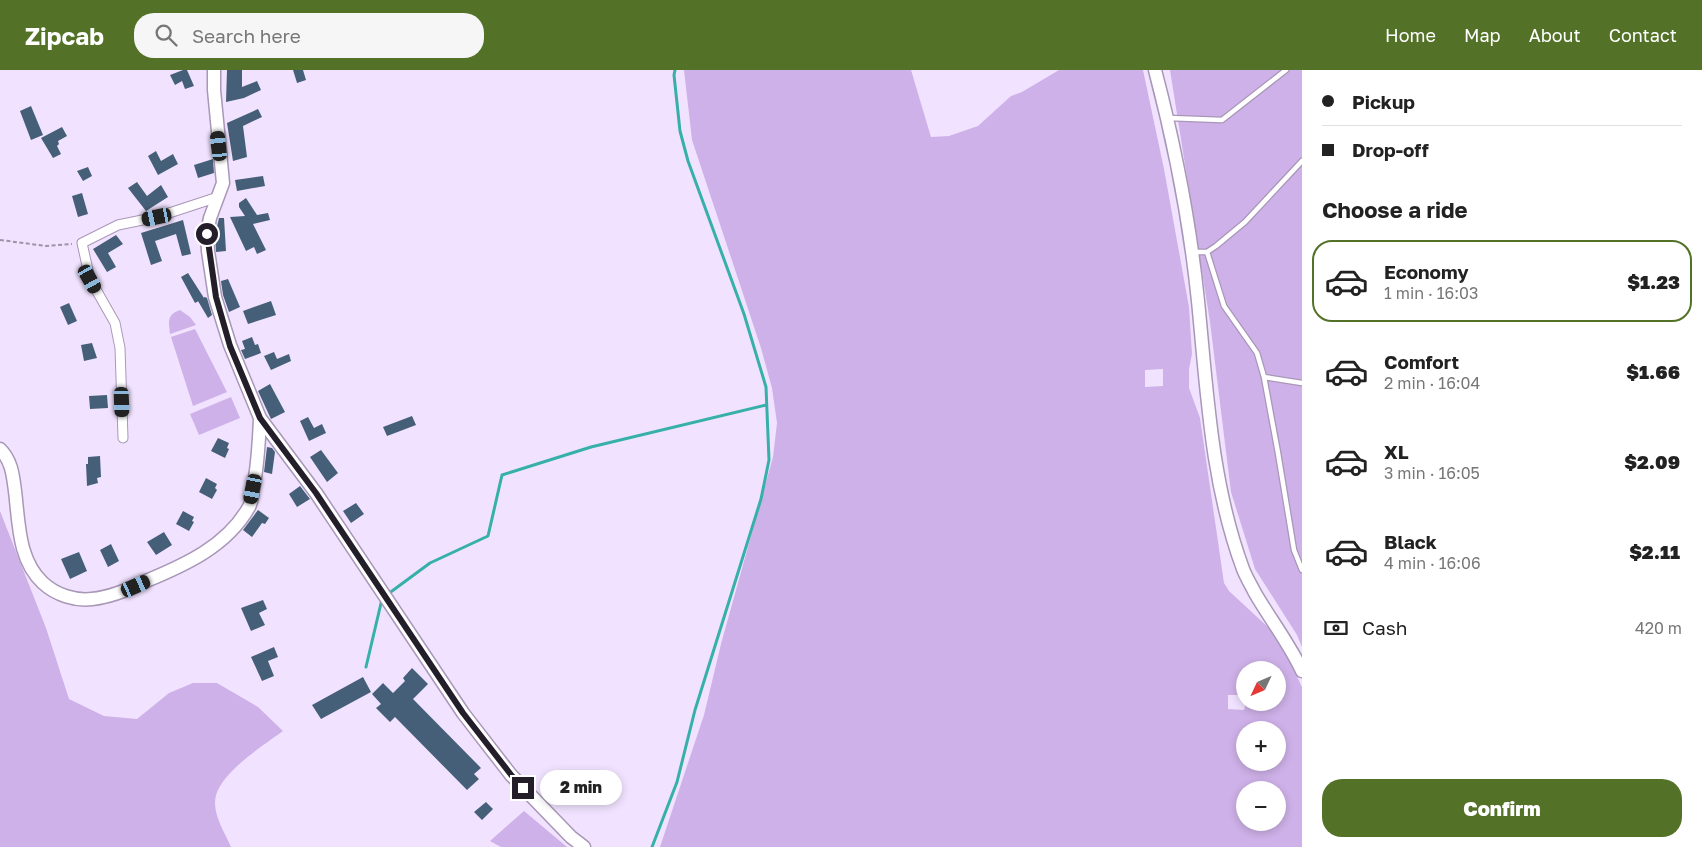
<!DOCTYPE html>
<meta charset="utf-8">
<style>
body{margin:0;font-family:"Golos Text",sans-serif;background:#f6f6f6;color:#222;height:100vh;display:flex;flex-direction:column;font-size:19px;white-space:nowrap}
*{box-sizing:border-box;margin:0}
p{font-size:16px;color:#767676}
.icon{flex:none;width:28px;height:28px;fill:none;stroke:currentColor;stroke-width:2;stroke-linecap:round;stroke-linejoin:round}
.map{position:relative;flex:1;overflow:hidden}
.sheet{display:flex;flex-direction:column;background:#fff;width:400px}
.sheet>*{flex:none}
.guide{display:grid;align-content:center;height:110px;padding:0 20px;background:#fff}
.needle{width:32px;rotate:226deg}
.fabs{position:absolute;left:1236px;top:591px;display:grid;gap:10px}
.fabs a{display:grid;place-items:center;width:50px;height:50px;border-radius:50%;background:#fff;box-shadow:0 2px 8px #0003;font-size:25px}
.end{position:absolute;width:22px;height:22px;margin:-11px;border:6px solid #241e2a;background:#fff;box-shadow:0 0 0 2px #fff}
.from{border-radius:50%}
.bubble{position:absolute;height:35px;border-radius:18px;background:#fff;box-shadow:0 2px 8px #0003;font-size:16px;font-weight:800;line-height:35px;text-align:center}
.car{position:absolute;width:15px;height:30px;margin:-15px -8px;border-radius:6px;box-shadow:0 0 4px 1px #0007;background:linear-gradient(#222 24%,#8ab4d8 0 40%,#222 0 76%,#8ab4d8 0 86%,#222 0)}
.guide b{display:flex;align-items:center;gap:18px;height:48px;font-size:19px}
.guide b+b{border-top:1px solid #e0e0e0}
.guide i{width:12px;height:12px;background:#222}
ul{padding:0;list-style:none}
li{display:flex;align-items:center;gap:15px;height:82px;margin:0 10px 8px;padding:0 10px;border:2px solid transparent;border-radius:20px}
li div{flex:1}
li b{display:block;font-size:19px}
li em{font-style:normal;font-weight:800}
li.current{border-color:#537227}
li>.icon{width:45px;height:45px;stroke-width:1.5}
h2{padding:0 20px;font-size:22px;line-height:60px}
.pay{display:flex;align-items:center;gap:12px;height:55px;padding:0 20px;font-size:19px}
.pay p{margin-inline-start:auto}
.cta{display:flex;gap:10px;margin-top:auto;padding:10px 20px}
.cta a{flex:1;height:58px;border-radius:20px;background:#537227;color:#fff;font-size:20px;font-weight:800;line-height:58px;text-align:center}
header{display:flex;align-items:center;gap:30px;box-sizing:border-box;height:70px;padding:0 25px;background:#537227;color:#fff}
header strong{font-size:24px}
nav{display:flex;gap:28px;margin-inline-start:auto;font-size:18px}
.search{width:350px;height:45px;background:#f6f6f6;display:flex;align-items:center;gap:12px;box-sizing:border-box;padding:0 18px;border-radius:20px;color:#767676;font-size:19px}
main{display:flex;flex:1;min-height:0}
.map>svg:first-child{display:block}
</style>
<header>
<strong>Zipcab</strong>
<div class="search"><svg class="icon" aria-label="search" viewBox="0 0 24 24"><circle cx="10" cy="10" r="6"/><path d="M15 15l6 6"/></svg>Search here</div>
<nav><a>Home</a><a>Map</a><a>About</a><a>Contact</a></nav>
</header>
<main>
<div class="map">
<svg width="1302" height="777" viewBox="0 0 1302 777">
<rect width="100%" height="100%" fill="#f1e3ff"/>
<path fill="#ceb1e8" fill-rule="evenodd" d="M684,0H911L931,67L949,66L978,56L1011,26L1022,22L1059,0H1143L1164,99L1189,237L1192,284L1189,299V318L1200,348L1224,513L1229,521L1269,558L1290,592L1302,617V777H660L704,645L721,574L773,387L777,353L772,318L761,278L692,70ZM1163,299V316L1145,317V300ZM1245,600H1278V632L1246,633L1244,640L1228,639V625H1245ZM1245,660H1278V692H1245ZM1245,720H1278V752H1245Z
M1170,0H1302V577L1297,565L1255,499L1231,422L1210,252Z
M180,240L190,247L196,255L170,264C169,252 166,245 180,240Z
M195,259L227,322L193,336L171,267Z
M231,327L240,348L199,365L190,344Z
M0,441L46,558L69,629L104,646L137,649L169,623L193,613H217L258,637L283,661C264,675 214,706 215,733C215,748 225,763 231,777H0Z
M524,741L567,777H501L490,771Z"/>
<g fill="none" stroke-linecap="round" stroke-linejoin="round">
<path stroke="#36b0a8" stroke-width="3" d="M388,524L430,493L488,466L502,405L591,377L766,335
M366,597L382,529
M652,777L677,712L695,640L761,429L769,390L766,317L744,244L688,91L680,61L674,5L675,0"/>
</g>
<path fill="#465f78" d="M183,0H187L194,16L185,19L182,11L175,15L170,5Z
M227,0H242V17L257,11L261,20L244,28L226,32Z
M293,0H303L306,10L297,13Z
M31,36L43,65L31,70L20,41Z
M258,39L262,47L243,56L247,87L233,91L227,53Z
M62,57L67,66L58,71L59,74L57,76L61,84L53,88L41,68Z
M156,81L161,91L173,84L178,94L158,105L148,86Z
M213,89L214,103L198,108L194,95Z
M88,97L92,106L83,111L77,101Z
M263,106L265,116L237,121L235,110Z
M137,112L147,126L161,115L168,127L146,141L128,118Z
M82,123L88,144L78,147L72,126Z
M246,128L257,145L268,143L270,150L253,154L266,180L257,184L254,177L246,181L230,147L245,146L239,137V133Z
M219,148H224L226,181L216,182L215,165Z
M183,150L191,184L182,186L176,164L155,171L162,191L151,195L141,163Z
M116,165L123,174L108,183L116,197L107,202L93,179Z
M188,203L204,228L195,233L181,207Z
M228,209L240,237L229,242L223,225L221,211Z
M205,227L207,228L212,245L208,248L198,231Z
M271,231L276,245L248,254L243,241Z
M69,233L77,251L68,255L60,237Z
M252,267L255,275L258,274L261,283L245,289L241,280L245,279L242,271Z
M92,273L97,288L84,291L81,275Z
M274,282L277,289L289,284L291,291L271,300L264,286Z
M270,314L285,342L271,349L258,321Z
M107,325L108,338L90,339L89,326Z
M412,346L416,355L387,366L383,357Z
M308,347L314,358L322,354L326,363L309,371L300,351Z
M218,368L229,373L227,378L229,379L225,388L211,381Z
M267,377L272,378L275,382L272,404L264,402Z
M321,380L338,403L327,412L310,387Z
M100,386L101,407L97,408L98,413L87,416L86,394H88V387Z
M206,408L217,414L215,418L217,420L212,429L199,422Z
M300,416L310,429L297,437L289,424Z
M356,433L364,444L351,453L343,441Z
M258,440L269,448L265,454L262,453L252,467L243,460Z
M183,441L194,447L192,451L194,452L189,461L176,454Z
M164,462L172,475L156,485L147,472Z
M111,474L119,491L108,497L100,480Z
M79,482L87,501L70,509L61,489Z
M263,530L267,539L259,543L265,555L251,561L241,538Z
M274,577L278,587L268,591L274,606L262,611L251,587Z
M412,598L428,614L413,629L481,698L474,704L479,709L467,720L395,647L390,652L376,638L381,634L372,624L383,613L393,623L405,611L403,608Z
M363,607L371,622L321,649L312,635Z
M486,732L493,739L482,750L474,742Z"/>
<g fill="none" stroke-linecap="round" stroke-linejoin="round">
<defs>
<path id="lane" d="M1169,48L1222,50L1286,0
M1193,182H1207L1216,176L1245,152L1302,91
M1207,182L1224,236L1257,283L1264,307L1278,383L1294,480L1302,500
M1264,307L1302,313"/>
<path id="street" d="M123,368L120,278L115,253L90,209L82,173L118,155L157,147L218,127"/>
<path id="secondary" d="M214,0V20L223,113L210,148L207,164L208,181L215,227L230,275L260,348L316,423L463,643L511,705L571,767L584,777
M1155,0C1175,76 1190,153 1198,231C1207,321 1211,413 1243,499C1246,507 1251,515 1255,523C1270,549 1289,573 1302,601
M0,379C12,391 13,406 15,421C19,453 18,490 43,513C56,525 75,531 92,529C111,527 130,519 146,511C185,495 227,476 249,437C252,432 252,425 253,419C258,395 259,372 260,348"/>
</defs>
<use href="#lane" stroke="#a897b7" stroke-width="7"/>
<use href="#street" stroke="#a897b7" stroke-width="11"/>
<use href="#secondary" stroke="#a897b7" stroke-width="15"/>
<path stroke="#9d92a8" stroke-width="2" stroke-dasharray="4 2.5" stroke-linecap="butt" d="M0,170L46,176L72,174"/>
<use href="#lane" stroke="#fff" stroke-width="4.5"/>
<use href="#street" stroke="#fff" stroke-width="9"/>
<use href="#secondary" stroke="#fff" stroke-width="12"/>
</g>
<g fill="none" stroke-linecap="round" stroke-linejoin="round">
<path stroke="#241e2a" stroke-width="6" d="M207,164L216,227L230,276L260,348L316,423L463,643L512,706L523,718"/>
</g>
</svg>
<div class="fabs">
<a><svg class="needle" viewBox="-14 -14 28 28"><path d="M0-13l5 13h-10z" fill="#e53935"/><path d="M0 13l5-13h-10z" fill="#767676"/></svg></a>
<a>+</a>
<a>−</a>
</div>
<i class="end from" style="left:207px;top:164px"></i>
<i class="end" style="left:523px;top:718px"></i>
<div class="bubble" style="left:540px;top:700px;width:82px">2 min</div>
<i class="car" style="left:219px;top:76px;rotate:354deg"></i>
<i class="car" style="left:157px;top:147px;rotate:258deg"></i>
<i class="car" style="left:90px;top:209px;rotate:151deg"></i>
<i class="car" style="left:122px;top:332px;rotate:178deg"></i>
<i class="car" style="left:253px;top:419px;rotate:191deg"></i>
<i class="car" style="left:136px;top:516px;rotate:66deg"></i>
</div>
<section class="sheet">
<div class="guide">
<b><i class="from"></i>Pickup</b>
<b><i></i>Drop-off</b>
</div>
<h2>Choose a ride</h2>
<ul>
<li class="current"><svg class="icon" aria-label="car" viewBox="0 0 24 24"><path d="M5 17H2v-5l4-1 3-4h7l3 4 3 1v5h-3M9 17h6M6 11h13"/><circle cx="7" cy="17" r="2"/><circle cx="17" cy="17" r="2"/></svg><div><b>Economy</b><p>1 min · 16:03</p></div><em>$1.23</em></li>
<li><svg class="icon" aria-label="car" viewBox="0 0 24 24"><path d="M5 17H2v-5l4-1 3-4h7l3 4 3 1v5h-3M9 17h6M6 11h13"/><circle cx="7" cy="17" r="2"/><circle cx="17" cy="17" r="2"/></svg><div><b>Comfort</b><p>2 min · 16:04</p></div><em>$1.66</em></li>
<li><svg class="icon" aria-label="car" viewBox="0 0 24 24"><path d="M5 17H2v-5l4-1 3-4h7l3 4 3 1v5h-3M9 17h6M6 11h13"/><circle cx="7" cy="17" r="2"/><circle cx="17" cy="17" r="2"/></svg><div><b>XL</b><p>3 min · 16:05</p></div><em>$2.09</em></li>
<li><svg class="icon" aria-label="car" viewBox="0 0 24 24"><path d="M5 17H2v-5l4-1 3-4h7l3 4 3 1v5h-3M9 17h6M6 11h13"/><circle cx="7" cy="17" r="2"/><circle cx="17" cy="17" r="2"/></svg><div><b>Black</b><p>4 min · 16:06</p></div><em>$2.11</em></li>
</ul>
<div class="pay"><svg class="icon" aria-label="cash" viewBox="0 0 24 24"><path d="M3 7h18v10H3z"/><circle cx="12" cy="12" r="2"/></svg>Cash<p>420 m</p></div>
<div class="cta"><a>Confirm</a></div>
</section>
</main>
